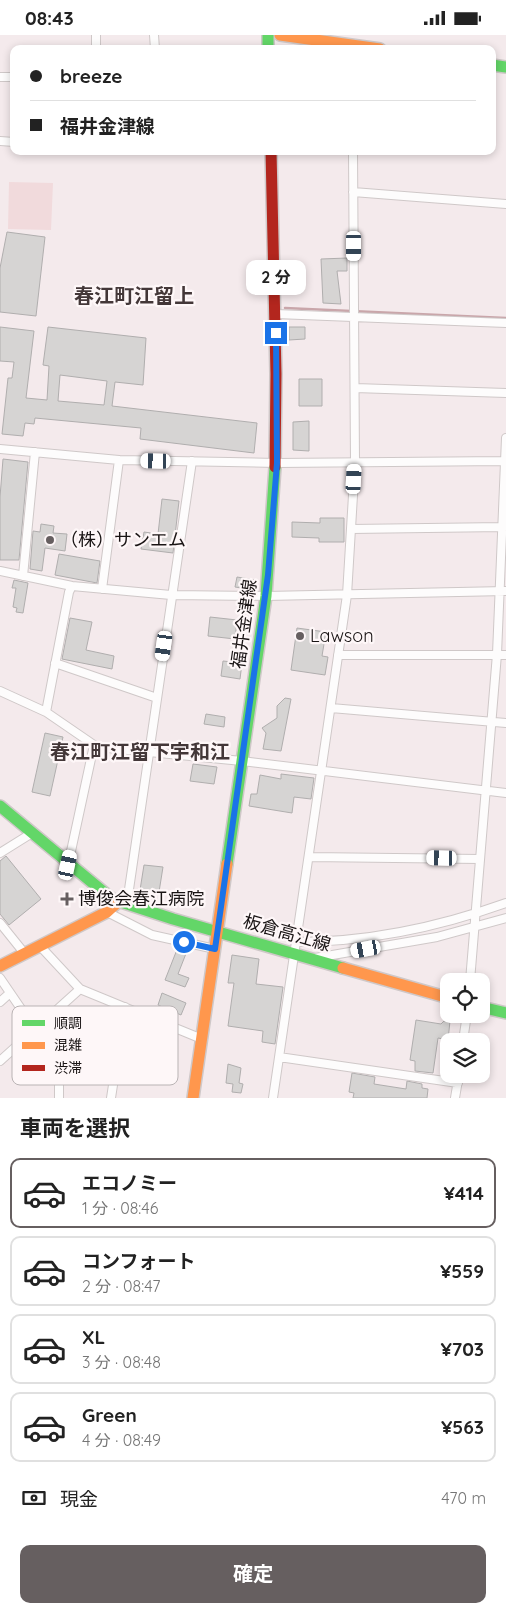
<!DOCTYPE html>
<html lang="ja">
<meta charset="utf-8">
<style>
body{margin:0;font-family:Quicksand,"Noto Sans JP",sans-serif;background:#f6f6f6;color:#222;height:100vh;display:flex;flex-direction:column;font-size:19px;white-space:nowrap}
*{box-sizing:border-box;margin:0}
p{font-size:16px;color:#767676}
.icon{flex:none;width:28px;height:28px;fill:none;stroke:currentColor;stroke-width:2;stroke-linecap:round;stroke-linejoin:round}
.map{position:relative;height:1063px;overflow:hidden}
.side{display:flex;flex-direction:column;background:#fff;flex:1}
.side>*{flex:none}
.hud{position:absolute;left:10px;top:10px;width:486px;height:110px;border-radius:10px;box-shadow:0 2px 8px #0003;display:grid;align-content:center;height:110px;padding:0 20px;background:#fff}
.tools{position:absolute;left:440px;top:938px;display:grid;gap:10px}
.tools a{display:grid;place-items:center;width:50px;height:50px;border-radius:10px;background:#fff;box-shadow:0 2px 8px #0003;font-size:25px}
.end{position:absolute;width:22px;height:22px;margin:-11px;border:6px solid #1a73e8;background:#fff;box-shadow:0 0 0 2px #fff}
.from{border-radius:50%}
.bubble{position:absolute;height:35px;border-radius:10px;background:#fff;box-shadow:0 2px 8px #0003;font-size:16px;font-weight:700;line-height:35px;text-align:center}
.car{position:absolute;width:15px;height:30px;margin:-15px -8px;border-radius:6px;box-shadow:0 0 4px 1px #0007;background:linear-gradient(#fff 24%,#345 0 40%,#fff 0 76%,#345 0 86%,#fff 0)}
.hud b{display:flex;align-items:center;gap:18px;height:48px;font-size:19px}
.hud b+b{border-top:1px solid #e0e0e0}
.hud i{width:12px;height:12px;background:#222}
ul{padding:0;list-style:none}
li{display:flex;align-items:center;gap:15px;height:70px;margin:0 10px 8px;padding:0 10px;border:2px solid #e0e0e0;border-radius:10px}
li div{flex:1}
li b{display:block;font-size:19px}
li em{font-style:normal;font-weight:700}
li.current{border-color:#665f60}
li>.icon{width:45px;height:45px;stroke-width:1.5}
h2{padding:0 20px;font-size:22px;line-height:60px}
.pay{display:flex;align-items:center;gap:12px;height:55px;padding:0 20px;font-size:19px}
.pay p{margin-inline-start:auto}
.action{display:flex;gap:10px;margin-top:auto;padding:10px 20px}
.action a{flex:1;height:58px;border-radius:10px;background:#665f60;color:#fff;font-size:20px;font-weight:700;line-height:58px;text-align:center}
.status{display:flex;justify-content:space-between;align-items:center;height:35px;padding:0 25px;background:#fff;direction:ltr}
.status svg{height:14px;fill:currentColor}
.map>svg:first-child{display:block}
</style>
<div class="status"><b>08:43</b><svg viewBox="0 0 49 12"><path d="M0 12V9h3v3zM5 12V6h3v6zM10 12V3h3v9zM15 12V0h3v12zM26 1h20v11H26zM47 4h2v5h-2z"/></svg></div>
<div class="map">
<svg width="506" height="1063" viewBox="0 0 506 1063">
<rect width="100%" height="100%" fill="#f4eaec"/>
<path fill="#f1dadc" d="M9,147L53,148L51,195L8,194Z"/>
<g fill="none" stroke-linecap="round" stroke-linejoin="round">
<path stroke="#c9a6aa" stroke-width="2.5" d="M285,273L506,283"/>
</g>
<path fill="#d6d4d3" stroke="#b0aeae" fill-rule="evenodd" d="M7,197L45,202L36,281L0,277V233Z
M347,223V236H337L341,269L323,268L321,224Z
M0,292L34,296L26,363L47,365L49,331L43,330L48,292L146,303L143,350L115,347L112,371L257,388L254,418L140,404L141,393L35,383L34,389L25,388L23,401L2,399L8,343H12L14,327L0,326ZM60,340L107,346L104,370L58,366Z
M289,292H305V304L289,305Z
M299,344H322V371H299Z
M309,386V416L293,415V387Z
M3,424L28,427L19,525H0V462Z
M162,464L179,466L173,518L141,514L144,497L158,499Z
M320,483H344V507H319V503L292,502V487L320,488Z
M41,489L54,491L53,498L67,499L65,516L45,513L42,536L30,534L33,496L40,497Z
M59,519L100,526L97,548L55,540Z
M237,542L255,545L254,555L235,552Z
M14,545L28,548L23,578L16,577L17,573L13,572L16,553H12Z
M210,582L237,585L235,604L208,601Z
M70,583L92,587L86,615L114,621L112,634L62,624Z
M297,593L326,597L322,621L328,622L325,640L291,635Z
M223,626L242,628L240,644L221,641Z
M285,663L291,664L281,716L263,714L266,698L262,693L277,683V671Z
M206,679L225,682L224,692L204,689Z
M45,698L63,702L50,761L32,757Z
M193,729L217,732L214,749L190,746Z
M281,739L314,743L311,764L294,762L292,778L249,771L251,759H257L260,740L281,744Z
M6,821L41,864L9,890L0,879V826Z
M144,830L163,832L159,857L140,855Z
M178,912L187,916L178,939L189,943L185,952L165,945Z
M232,920L259,924L256,949L283,952L275,1009L262,1007L263,996L228,991L234,948H228Z
M162,958L186,968L181,980L158,970Z
M416,985L441,989L444,986H450L448,1005L438,1003L433,1038L415,1036V1026L410,1025Z
M228,1029L241,1033L239,1048L243,1049L241,1058L232,1057L233,1049L226,1048Z
M352,1038L375,1042L374,1049L406,1054L407,1046L422,1049V1053L428,1054L427,1063H353L354,1058L349,1057Z"/>
<g fill="none" stroke-linecap="round" stroke-linejoin="round">
<defs>
<path id="street" d="M154,0L155,14
M96,14V0
M0,42H14
M0,106L14,107
M353,157L506,169
M276,279L506,288
M355,353L506,358
M0,414L119,425L277,428L506,426
M351,494L503,492
M0,536L72,551L171,560L266,561L506,556
M23,541L35,417
M102,554L119,425
M338,620H506
M55,628L157,663
M0,656L46,677L97,712L242,726L506,758
M331,673L506,688
M46,677L69,557L72,551
M0,818L32,798
M309,822L480,824
M68,830L94,710
M127,868L192,426
M107,877L152,900L215,914
M0,888L25,919
M296,907C367,907 439,892 506,868
M40,911L80,954L202,1004
M315,923L437,902L506,883
M0,943L56,1025L59,1036V1063
M470,946L497,619L506,403
M0,967L10,958
M463,1006L467,979
M279,1022L458,1048
M0,1026L80,954
M111,1063L125,972
M273,1063L347,560L355,427L353,116
M455,1063L459,1039"/>
<path id="fast" d="M268,0V14
M492,30L506,32
M0,771L112,864L173,884L343,933
M227,829L266,561L275,432
M481,972L506,978"/>
<path id="slow" d="M280,0L380,14
M0,931L107,877L119,866
M343,933L449,963
M193,1063L227,829"/>
<path id="jam" d="M271,116L276,339L275,432"/>
</defs>
<use href="#street" stroke="#cfc8c8" stroke-width="10"/>
<use href="#fast" stroke="#cfc8c8" stroke-width="14"/>
<use href="#slow" stroke="#cfc8c8" stroke-width="14"/>
<use href="#jam" stroke="#cfc8c8" stroke-width="14"/>
<use href="#street" stroke="#fdfcfc" stroke-width="8"/>
<use href="#fast" stroke="#63d668" stroke-width="11"/>
<use href="#slow" stroke="#ff974d" stroke-width="11"/>
<use href="#jam" stroke="#b3261e" stroke-width="11"/>
</g>
<g fill="none" stroke-linecap="round" stroke-linejoin="round">
<path stroke="#1a73e8" stroke-width="6" d="M184,907L215,914L268,540L277,428L276,298"/>
</g>
<g fill="#665f60" stroke="#fef7f8" stroke-width="2">
<circle cx="50" cy="505" r="5"/>
<circle cx="300" cy="601" r="5"/>
<path d="M64.5 856.5h5v5h5v5h-5v5h-5v-5h-5v-5h5z"/>
</g>
<g text-anchor="middle" stroke-width="4.5" stroke-linejoin="round" paint-order="stroke">
<g font-size="18" fill="#191414" stroke="#fef7f8" text-anchor="start">
<text x="60" y="511">（株）サンエム</text>
<text x="310" y="607">Lawson</text>
<text x="78" y="870">博俊会春江病院</text>
</g>
<g font-size="18" fill="#191414" stroke="#fef7f8">
<text transform="translate(244 589) rotate(-82)" y="6">福井金津線</text>
<text transform="translate(287 898) rotate(16)" y="6">板倉高江線</text>
</g>
<g font-size="20" font-weight="bold" fill="#433738" stroke="#fef7f8">
<text x="134" y="268">春江町江留上</text>
<text x="140" y="724">春江町江留下宇和江</text>
</g>
</g>
<rect x="12" y="971" width="166" height="79" rx="8" fill="#fef7f8" stroke="#b9b3b4" stroke-width="1"/>
<rect x="22" y="985" width="23" height="6" fill="#63d668"/>
<rect x="22" y="1007" width="23" height="7" fill="#ff974d"/>
<rect x="22" y="1030" width="23" height="6" fill="#b3261e"/>
<g font-size="14" fill="#191414">
<text x="54" y="993">順調</text>
<text x="54" y="1015">混雑</text>
<text x="54" y="1038">渋滞</text>
</g>
</svg>
<div class="tools">
<a><svg class="icon" aria-label="locate" viewBox="0 0 24 24"><circle cx="12" cy="12" r="6"/><path d="M12 2v4M12 18v4M2 12h4M18 12h4"/></svg></a>
<a><svg class="icon" aria-label="layers" viewBox="0 0 24 24"><path d="M12 4l9 5-9 5-9-5zM3 14l9 5 9-5"/></svg></a>
</div>
<i class="end from" style="left:184px;top:907px"></i>
<i class="end" style="left:276px;top:298px"></i>
<div class="bubble" style="left:246px;top:225px;width:60px">2 分</div>
<i class="car" style="left:354px;top:211px;rotate:180deg"></i>
<i class="car" style="left:156px;top:426px;rotate:271deg"></i>
<i class="car" style="left:354px;top:444px;rotate:3deg"></i>
<i class="car" style="left:164px;top:611px;rotate:188deg"></i>
<i class="car" style="left:442px;top:823px;rotate:271deg"></i>
<i class="car" style="left:68px;top:830px;rotate:12deg"></i>
<i class="car" style="left:366px;top:914px;rotate:260deg"></i>
<div class="hud">
<b><i class="from"></i>breeze</b>
<b><i></i>福井金津線</b>
</div>
</div>
<section class="side">
<h2>車両を選択</h2>
<ul>
<li class="current"><svg class="icon" aria-label="car" viewBox="0 0 24 24"><path d="M5 17H2v-5l4-1 3-4h7l3 4 3 1v5h-3M9 17h6M6 11h13"/><circle cx="7" cy="17" r="2"/><circle cx="17" cy="17" r="2"/></svg><div><b>エコノミー</b><p>1 分 · 08:46</p></div><em>¥414</em></li>
<li><svg class="icon" aria-label="car" viewBox="0 0 24 24"><path d="M5 17H2v-5l4-1 3-4h7l3 4 3 1v5h-3M9 17h6M6 11h13"/><circle cx="7" cy="17" r="2"/><circle cx="17" cy="17" r="2"/></svg><div><b>コンフォート</b><p>2 分 · 08:47</p></div><em>¥559</em></li>
<li><svg class="icon" aria-label="car" viewBox="0 0 24 24"><path d="M5 17H2v-5l4-1 3-4h7l3 4 3 1v5h-3M9 17h6M6 11h13"/><circle cx="7" cy="17" r="2"/><circle cx="17" cy="17" r="2"/></svg><div><b>XL</b><p>3 分 · 08:48</p></div><em>¥703</em></li>
<li><svg class="icon" aria-label="car" viewBox="0 0 24 24"><path d="M5 17H2v-5l4-1 3-4h7l3 4 3 1v5h-3M9 17h6M6 11h13"/><circle cx="7" cy="17" r="2"/><circle cx="17" cy="17" r="2"/></svg><div><b>Green</b><p>4 分 · 08:49</p></div><em>¥563</em></li>
</ul>
<div class="pay"><svg class="icon" aria-label="cash" viewBox="0 0 24 24"><path d="M3 7h18v10H3z"/><circle cx="12" cy="12" r="2"/></svg>現金<p>470 m</p></div>
<div class="action"><a>確定</a></div>
</section>
